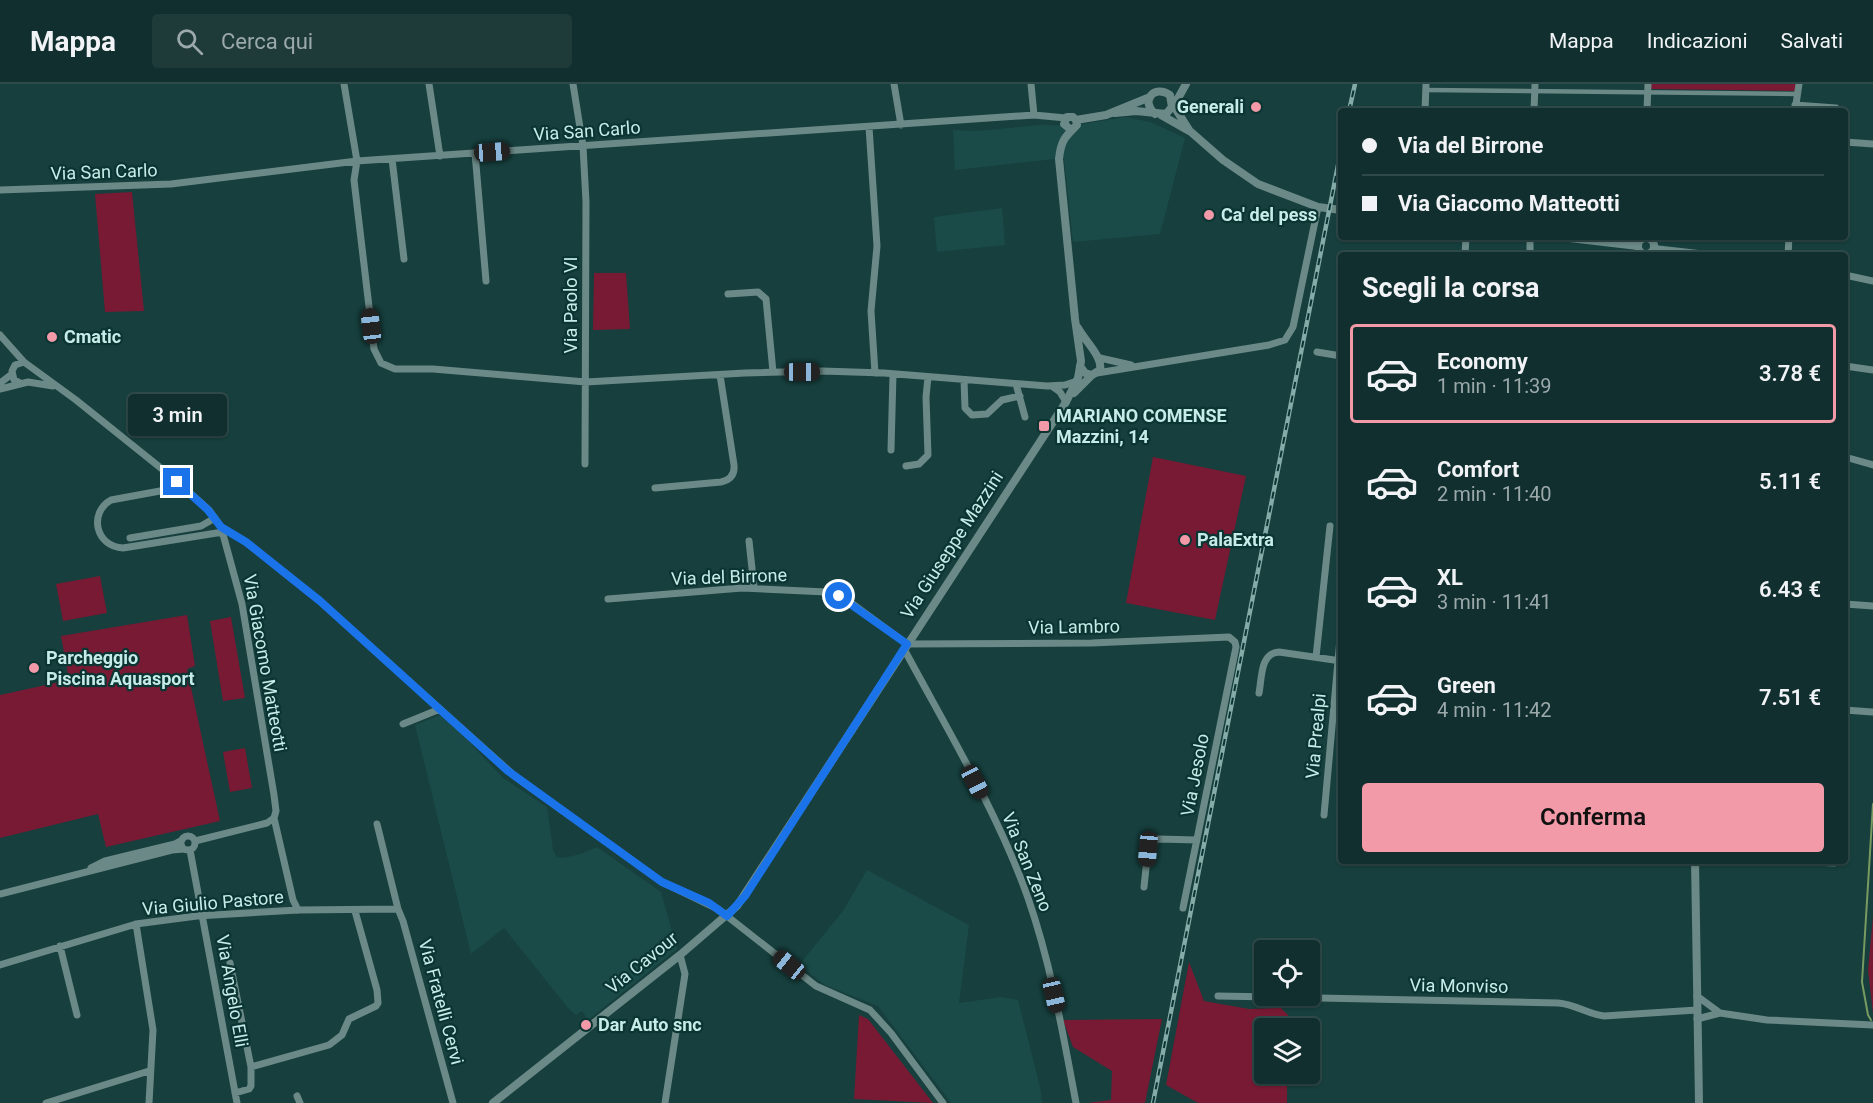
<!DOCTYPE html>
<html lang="it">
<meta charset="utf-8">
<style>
body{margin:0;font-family:Roboto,sans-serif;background:#1e3b3a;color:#f1f3f6;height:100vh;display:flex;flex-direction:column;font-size:22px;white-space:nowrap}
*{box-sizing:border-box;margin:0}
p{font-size:20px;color:#9ca9aa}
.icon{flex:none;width:33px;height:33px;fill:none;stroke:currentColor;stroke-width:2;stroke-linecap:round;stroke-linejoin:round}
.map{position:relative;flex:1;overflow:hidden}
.details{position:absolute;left:1338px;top:168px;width:510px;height:612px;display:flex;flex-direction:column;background:#102f2e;border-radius:6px;box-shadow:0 2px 4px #0004,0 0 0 2px #304a4a}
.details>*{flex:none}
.banner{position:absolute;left:1338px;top:24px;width:510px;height:132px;border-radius:6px;box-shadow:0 2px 4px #0004,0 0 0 2px #304a4a;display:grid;align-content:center;height:132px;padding:0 24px;background:#102f2e}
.fabs{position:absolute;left:1254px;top:856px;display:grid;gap:12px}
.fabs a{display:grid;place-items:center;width:66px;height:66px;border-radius:6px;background:#102f2e;box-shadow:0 2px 4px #0004,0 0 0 2px #304a4a;font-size:30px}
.end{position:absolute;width:27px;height:27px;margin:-14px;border:8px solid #1a73e8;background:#fff;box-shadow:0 0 0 3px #fff}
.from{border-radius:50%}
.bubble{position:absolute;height:42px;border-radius:6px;background:#102f2e;box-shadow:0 2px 4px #0004,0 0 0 2px #304a4a;font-size:20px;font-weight:600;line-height:42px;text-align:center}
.car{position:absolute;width:18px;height:36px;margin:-18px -9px;border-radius:8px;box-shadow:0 0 4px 2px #0007;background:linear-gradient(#222 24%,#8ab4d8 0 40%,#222 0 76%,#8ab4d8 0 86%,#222 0)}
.banner b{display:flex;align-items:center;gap:21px;height:57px;font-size:22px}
.banner b+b{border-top:2px solid #304a4a}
.banner i{width:15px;height:15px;background:#f1f3f6}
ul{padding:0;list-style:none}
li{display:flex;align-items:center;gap:18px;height:99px;margin:0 12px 9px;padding:0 12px;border:3px solid transparent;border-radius:6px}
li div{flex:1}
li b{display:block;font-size:22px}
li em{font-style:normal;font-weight:600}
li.current{border-color:#f39aa8}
li>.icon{width:54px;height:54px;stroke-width:1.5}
h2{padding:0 24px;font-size:27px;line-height:72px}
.primary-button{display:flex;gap:12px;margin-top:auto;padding:12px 24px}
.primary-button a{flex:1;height:69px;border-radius:6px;background:#f39aa8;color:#111;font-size:24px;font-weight:600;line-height:69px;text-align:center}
header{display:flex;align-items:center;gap:36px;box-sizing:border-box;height:84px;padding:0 30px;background:#102f2e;border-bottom:2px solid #304a4a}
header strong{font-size:28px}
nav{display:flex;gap:33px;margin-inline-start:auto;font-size:21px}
.search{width:420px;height:54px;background:#1e3b3a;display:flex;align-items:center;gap:15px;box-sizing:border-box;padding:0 21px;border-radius:6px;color:#9ca9aa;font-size:22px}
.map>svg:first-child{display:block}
</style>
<header>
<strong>Mappa</strong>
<div class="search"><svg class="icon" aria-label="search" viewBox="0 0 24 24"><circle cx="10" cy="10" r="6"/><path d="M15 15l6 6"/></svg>Cerca qui</div>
<nav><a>Mappa</a><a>Indicazioni</a><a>Salvati</a></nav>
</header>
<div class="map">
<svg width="1873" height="1019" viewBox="0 0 1873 1019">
<rect width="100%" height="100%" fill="#163f3d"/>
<path fill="#1b4b48" d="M1126,33L1150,38L1185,54L1160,150L1073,158L1064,74L955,86L953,46L977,47L1041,41L1072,42Z
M1002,124L1005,161L937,168L934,133Z
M443,630L503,694L547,723L553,766L557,773L563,774L581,770L597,763L661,808L677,865L588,936L582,927L576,931L568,924L504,844L471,870L415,641Z
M867,786L969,841L959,919L1001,913L1018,916L1040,1003L1042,1019H951L878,922L825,901L799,881L843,827Z"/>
<path fill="#781a34" d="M1651,0H1797V7L1651,5Z
M132,108L144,227L105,228L95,110Z
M594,189H626L630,245L593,246Z
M1153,373L1246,392L1215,536L1126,519Z
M100,492L107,529L63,537L56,500Z
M187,531L195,582L187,585L220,737L106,763L98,730L0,754V611L69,596L61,552Z
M231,533L245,614L223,617L210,537Z
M245,664L252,704L230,708L223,668Z
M1873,832V930L1868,886Z
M1189,878L1204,917L1249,925L1281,924L1288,931V945H1264V990H1287V1019H1198L1166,1001Z
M859,931L868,935L933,1019L854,1015Z
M1162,935L1145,1019H1087L1111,1016L1112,987L1073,963L1063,936Z"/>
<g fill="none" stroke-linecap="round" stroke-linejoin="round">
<path stroke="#779a61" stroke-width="2" d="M1871,936L1868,931L1862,898L1873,720"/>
<path stroke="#6b8986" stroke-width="4.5" d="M1426,6L1798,10"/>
<path stroke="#6b8986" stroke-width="7" d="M344,0L357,77L354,96L374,265L381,279L395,285H433L586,298L745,289L822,287L884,289L1047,302L1065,301L1077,297
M429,0L440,72
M573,0L583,62L586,118L585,380
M894,0L901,41
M1031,0L1034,31
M1795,21L1836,24V27
M1425,27L1426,0
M1534,27L1535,0
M1647,27L1648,0
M1795,27L1799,0
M869,43L877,162L871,227L875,289
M1845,58L1873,60
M475,69L486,197
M392,75L404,175
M0,106L171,100L357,77L1034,31L1066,34
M1530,153V171
M1642,155L1643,153
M1465,171L1466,153
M1788,171L1789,153
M1845,191L1873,197
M728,210L758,208L766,215L773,288
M0,251L24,278
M1317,268L1341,272
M1100,274L1131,281
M1845,282L1873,286
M1097,289L1269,261L1285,256L1293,243L1318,123
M964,296L965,324L972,331L987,330L1002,316L1020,312
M0,299L12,290
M20,299L14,296L12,287L15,281L24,278L76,316L177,397L209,426L221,443L242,520L274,711L276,727L274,734L293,816L298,826
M1016,300L1025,333
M1053,303L1060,308L1066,318
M0,305L28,298L53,302
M891,366L893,290
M1845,373L1873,381
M906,382L919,380L928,371L926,313L928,293
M177,397L175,402L171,405L111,416C88,429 96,463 123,464L223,448
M655,404L721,398C730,396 735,391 734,381L720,291
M221,443L246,458L320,517L440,625
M130,454L201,442L215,434
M749,457L754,503
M608,515L742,504L826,508L839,512L850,518L907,560L1092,559L1229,553L1235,558L1236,563L1183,824
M1845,520L1873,522
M904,565C947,645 998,729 1028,814C1051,880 1063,950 1076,1019
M1316,573L1330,442
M1259,609C1262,594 1260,569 1279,568L1341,577
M1845,626L1872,628
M403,640L440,625L517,694L662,798L718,825L816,902L870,926L891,949L943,1019
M1324,731L1341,544
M377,740L398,825L403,837L453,1019
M181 759a7 7 0 1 1 14 0a7 7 0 1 1-14 0Z
M195,757L267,739L274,734
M190,766L237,1019
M1794,777L1834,779
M91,784L105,777L175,760L182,756
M1144,803L1148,765L1151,758L1158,755L1197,756
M0,810L172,766L184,765
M136,840L153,946L149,1019
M60,862L77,931
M230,879L251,983
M0,881L136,840L197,832L298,826L398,825
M1218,912L1558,919C1575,920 1587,930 1604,932L1697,926
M1697,912L1720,929
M1697,935L1720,929L1767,936L1873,941
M235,1009L249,1005L251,1002V983L329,961L342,951L349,935L376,922L378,919L377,906L355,827
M297,1012L300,1019
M46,1019L149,987
M665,1019L685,890L680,871"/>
<path stroke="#6b8986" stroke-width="8" d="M1172,19L1189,46
M1115,29L1136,27L1166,30L1176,18L1186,0
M1155,30C1140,17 1154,0 1170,11L1172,23
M1161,31L1191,48L1223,76L1258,100L1318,123L1341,126
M1070,45L1064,40L1067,33H1073L1076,36L1106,31L1150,13
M1561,153L1638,162
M1638 162a8 8 0 1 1 16 0a8 8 0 1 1-16 0Z
M1654,165L1707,171
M1078,244C1085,257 1103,273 1100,286L1092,291L1085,289L1080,282
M1074,309L1092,291
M1695,777L1699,1019
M493,1019L680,871L737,822L1066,318L1078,294L1081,277L1075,235L1059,75C1061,56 1065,53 1077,41L1076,36"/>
<defs>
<path id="rail" d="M1349,27L1355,0
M1153,1019L1341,66"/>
</defs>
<use href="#rail" stroke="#85aba8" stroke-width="4.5"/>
<use href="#rail" stroke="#0a3533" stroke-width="2" stroke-dasharray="7" stroke-linecap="butt"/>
</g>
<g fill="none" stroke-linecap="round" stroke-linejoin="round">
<path stroke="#1a73e8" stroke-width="8" d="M177,398L208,426L221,443L246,458L320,517L508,687L662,798L709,819L727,832L745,812L907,560L839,512"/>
</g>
<g fill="#f39aa8" stroke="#0a3533" stroke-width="2">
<circle cx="1256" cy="23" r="6"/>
<circle cx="1209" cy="131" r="6"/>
<circle cx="52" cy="253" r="6"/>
<rect x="1038" y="336" width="12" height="12" rx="3"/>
<circle cx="1185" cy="456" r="6"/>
<circle cx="34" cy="584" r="6"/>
<circle cx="586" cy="941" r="6"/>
</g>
<g text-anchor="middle" stroke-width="4.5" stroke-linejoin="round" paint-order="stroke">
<g font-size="18" font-weight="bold" fill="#c7ebe8" stroke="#0a3533" text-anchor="start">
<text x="1244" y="29" text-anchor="end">Generali</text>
<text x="1221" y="137">Ca' del pess</text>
<text x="64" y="259">Cmatic</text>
<text x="1056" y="338">MARIANO COMENSE<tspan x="1056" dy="21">Mazzini, 14</tspan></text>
<text x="1197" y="462">PalaExtra</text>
<text x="46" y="580">Parcheggio<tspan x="46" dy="21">Piscina Aquasport</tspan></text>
<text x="598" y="947">Dar Auto snc</text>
</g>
<g font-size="18" fill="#c7ebe8" stroke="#0a3533">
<text transform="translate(587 47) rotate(-4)" y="6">Via San Carlo</text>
<text transform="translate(104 88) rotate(-2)" y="6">Via San Carlo</text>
<text transform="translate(571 221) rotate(-90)" y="6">Via Paolo VI</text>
<text transform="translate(952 461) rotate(-57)" y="6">Via Giuseppe Mazzini</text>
<text transform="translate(729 493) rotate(-2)" y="6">Via del Birrone</text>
<text transform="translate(1074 543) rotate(-1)" y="6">Via Lambro</text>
<text transform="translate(265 579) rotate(80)" y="6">Via Giacomo Matteotti</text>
<text transform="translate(1316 652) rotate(-85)" y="6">Via Prealpi</text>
<text transform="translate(1195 691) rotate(-79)" y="6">Via Jesolo</text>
<text transform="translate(1027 778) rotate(68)" y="6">Via San Zeno</text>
<text transform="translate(213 819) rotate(-5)" y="6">Via Giulio Pastore</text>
<text transform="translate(642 879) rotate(-39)" y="6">Via Cavour</text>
<text transform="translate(1459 902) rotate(1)" y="6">Via Monviso</text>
<text transform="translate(232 907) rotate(80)" y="6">Via Angelo Elli</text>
<text transform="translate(441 918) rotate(75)" y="6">Via Fratelli Cervi</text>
</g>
</g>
</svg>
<div class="fabs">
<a><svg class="icon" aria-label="locate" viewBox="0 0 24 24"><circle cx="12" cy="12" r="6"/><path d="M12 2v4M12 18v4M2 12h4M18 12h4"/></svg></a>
<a><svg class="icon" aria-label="layers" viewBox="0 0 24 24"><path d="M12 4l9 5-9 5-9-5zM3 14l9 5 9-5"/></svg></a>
</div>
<i class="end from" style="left:839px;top:512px"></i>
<i class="end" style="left:177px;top:398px"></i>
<div class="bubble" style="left:128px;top:310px;width:99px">3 min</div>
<i class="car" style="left:492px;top:68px;rotate:86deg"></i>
<i class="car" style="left:371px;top:242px;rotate:353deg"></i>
<i class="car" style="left:802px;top:288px;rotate:90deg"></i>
<i class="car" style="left:975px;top:698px;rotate:152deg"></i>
<i class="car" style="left:1148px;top:765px;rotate:185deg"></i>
<i class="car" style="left:789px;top:881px;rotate:309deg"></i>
<i class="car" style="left:1054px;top:911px;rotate:167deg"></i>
<div class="banner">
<b><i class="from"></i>Via del Birrone</b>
<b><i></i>Via Giacomo Matteotti</b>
</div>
<section class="details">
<h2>Scegli la corsa</h2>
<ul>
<li class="current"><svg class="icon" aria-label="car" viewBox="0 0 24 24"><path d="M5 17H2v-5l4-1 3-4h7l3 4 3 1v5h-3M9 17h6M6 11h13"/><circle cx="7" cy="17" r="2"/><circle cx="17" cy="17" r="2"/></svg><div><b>Economy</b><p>1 min · 11:39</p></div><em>3.78 €</em></li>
<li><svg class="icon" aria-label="car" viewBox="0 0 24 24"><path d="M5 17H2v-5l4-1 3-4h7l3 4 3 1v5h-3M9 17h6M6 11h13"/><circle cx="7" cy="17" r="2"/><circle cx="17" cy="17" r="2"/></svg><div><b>Comfort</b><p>2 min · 11:40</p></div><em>5.11 €</em></li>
<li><svg class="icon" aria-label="car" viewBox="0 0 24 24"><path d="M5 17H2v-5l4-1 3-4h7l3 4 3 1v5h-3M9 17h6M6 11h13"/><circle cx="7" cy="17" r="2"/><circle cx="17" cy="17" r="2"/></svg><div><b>XL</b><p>3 min · 11:41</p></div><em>6.43 €</em></li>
<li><svg class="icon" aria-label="car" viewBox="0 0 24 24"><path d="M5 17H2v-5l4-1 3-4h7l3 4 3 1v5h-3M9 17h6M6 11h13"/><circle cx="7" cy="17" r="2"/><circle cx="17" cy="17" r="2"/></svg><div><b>Green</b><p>4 min · 11:42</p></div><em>7.51 €</em></li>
</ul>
<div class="primary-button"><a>Conferma</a></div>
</section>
</div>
